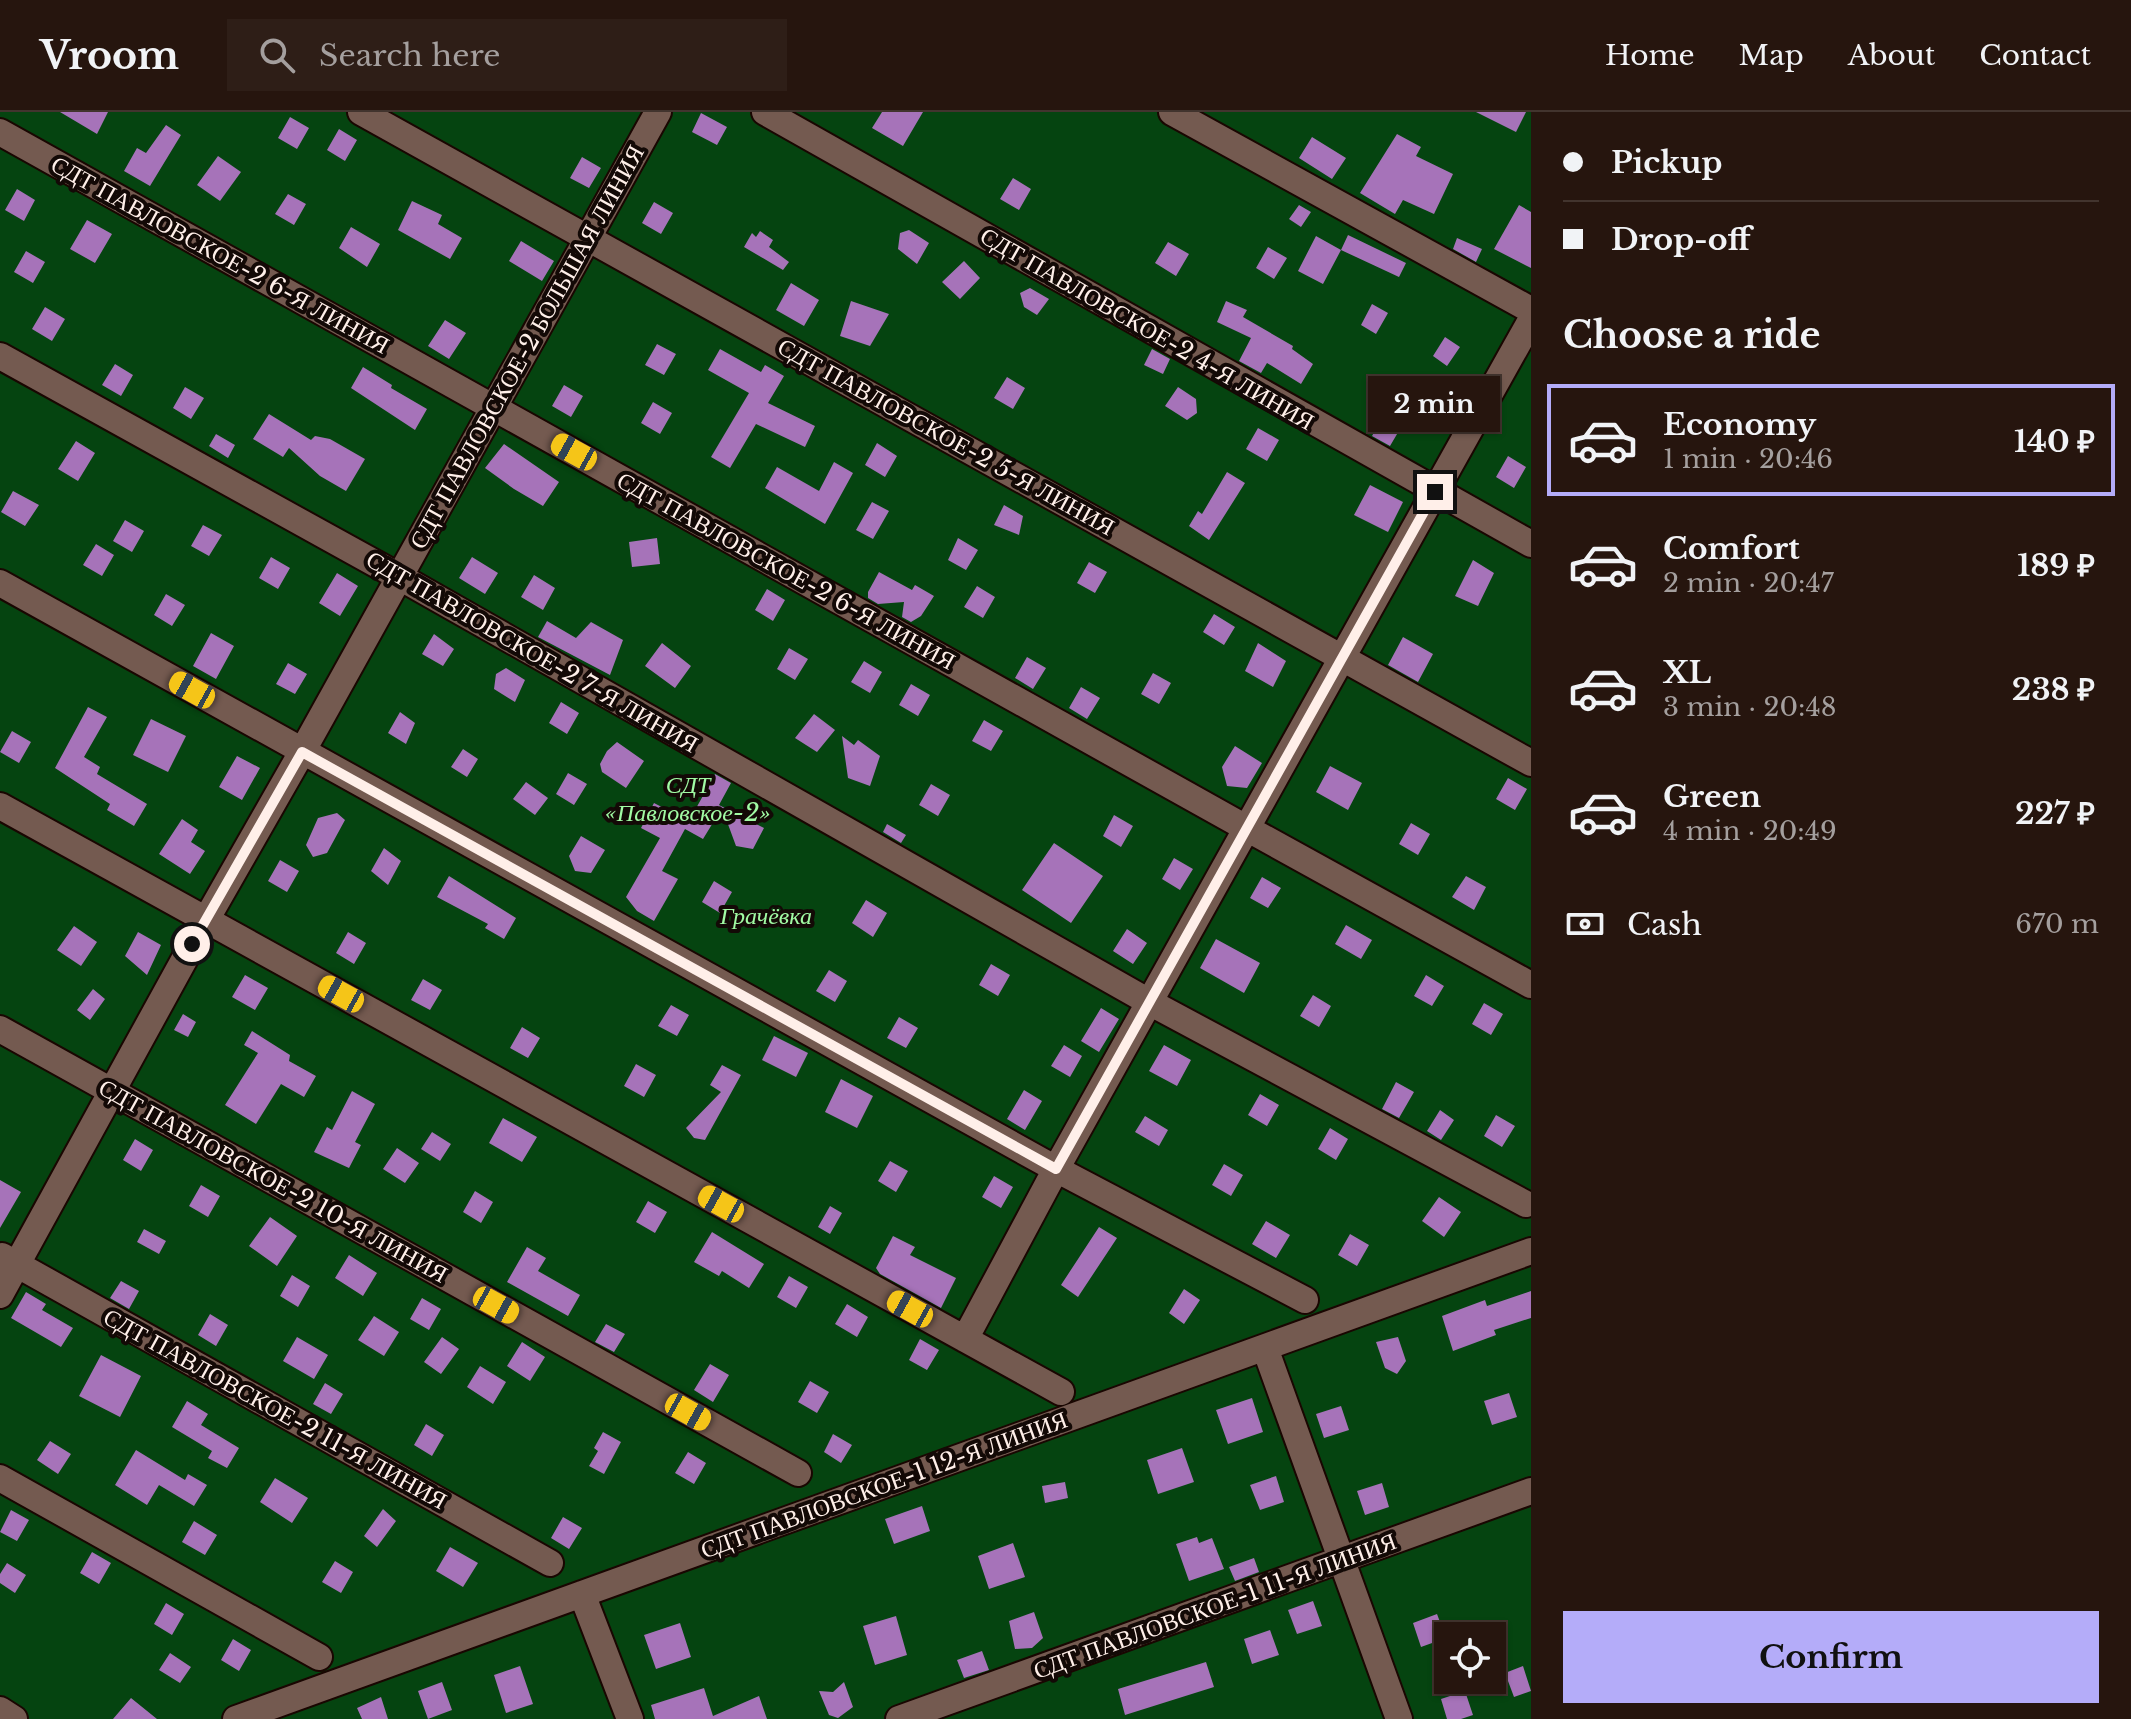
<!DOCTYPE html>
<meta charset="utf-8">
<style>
body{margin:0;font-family:"Libre Baskerville",serif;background:#2e1e17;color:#f1f3f6;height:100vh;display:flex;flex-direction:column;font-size:30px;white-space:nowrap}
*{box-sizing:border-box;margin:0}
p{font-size:26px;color:#a49f9e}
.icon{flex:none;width:44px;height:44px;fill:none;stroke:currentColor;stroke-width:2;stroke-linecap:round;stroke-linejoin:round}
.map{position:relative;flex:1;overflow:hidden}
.drawer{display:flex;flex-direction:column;background:#26150e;width:600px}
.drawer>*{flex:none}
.top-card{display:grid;align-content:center;height:176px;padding:0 32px;background:#26150e}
.controls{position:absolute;left:1434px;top:1510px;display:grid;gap:16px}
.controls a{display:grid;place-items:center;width:72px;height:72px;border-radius:0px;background:#26150e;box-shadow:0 2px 6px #0004,0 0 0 2px #42342e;font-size:40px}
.end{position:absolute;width:36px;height:36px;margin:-18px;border:10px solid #ffefe9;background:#111;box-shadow:0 0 0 4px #111}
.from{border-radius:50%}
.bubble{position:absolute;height:56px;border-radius:0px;background:#26150e;box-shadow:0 2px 6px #0004,0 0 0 2px #42342e;font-size:26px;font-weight:800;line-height:56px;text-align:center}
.car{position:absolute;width:24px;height:48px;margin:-24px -12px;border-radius:10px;box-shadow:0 0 6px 2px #0007;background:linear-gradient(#f5c518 24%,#345 0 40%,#f5c518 0 76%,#345 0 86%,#f5c518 0)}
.top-card b{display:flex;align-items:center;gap:28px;height:76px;font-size:30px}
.top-card b+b{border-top:2px solid #42342e}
.top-card i{width:20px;height:20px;background:#f1f3f6}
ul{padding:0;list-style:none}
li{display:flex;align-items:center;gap:24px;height:112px;margin:0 16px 12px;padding:0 16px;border:4px solid transparent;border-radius:0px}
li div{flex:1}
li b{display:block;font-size:30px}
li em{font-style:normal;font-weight:800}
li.selected{border-color:#b4acf9}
li>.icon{width:72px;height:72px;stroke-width:1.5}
h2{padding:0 32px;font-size:36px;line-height:96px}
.pay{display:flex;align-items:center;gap:20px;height:88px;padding:0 32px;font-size:30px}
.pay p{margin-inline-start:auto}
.cta{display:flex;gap:16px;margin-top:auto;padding:16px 32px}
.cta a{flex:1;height:92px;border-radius:0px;background:#b4acf9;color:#111;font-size:32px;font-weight:800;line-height:92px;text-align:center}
header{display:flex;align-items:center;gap:48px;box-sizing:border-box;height:112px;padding:0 40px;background:#26150e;border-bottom:2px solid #42342e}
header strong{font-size:38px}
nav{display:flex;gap:44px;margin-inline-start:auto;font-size:28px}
.search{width:560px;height:72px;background:#2e1e17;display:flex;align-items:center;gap:20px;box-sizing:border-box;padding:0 28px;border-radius:0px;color:#a49f9e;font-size:30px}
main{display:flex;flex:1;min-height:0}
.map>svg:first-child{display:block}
</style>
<header>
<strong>Vroom</strong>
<div class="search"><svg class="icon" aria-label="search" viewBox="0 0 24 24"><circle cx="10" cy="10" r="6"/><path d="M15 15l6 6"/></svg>Search here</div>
<nav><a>Home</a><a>Map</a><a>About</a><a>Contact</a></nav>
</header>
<main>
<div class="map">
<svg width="1531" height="1607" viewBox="0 0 1531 1607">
<rect width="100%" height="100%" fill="#321c13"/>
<path fill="#054410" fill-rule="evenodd" d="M0,0H1531V1607H0ZM1448,1524H1492V1568H1448Z"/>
<path fill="#a673b9" d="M60,0H108L97,22Z
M882,0H923L903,34L872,16Z
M1476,0H1526L1516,20Z
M701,1L727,15L717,33L692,20Z
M290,5L309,16L297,37L278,26Z
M166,13L181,23L150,74L124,59L137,36L146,41Z
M339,17L357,28L345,49L327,38Z
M1397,22L1421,35L1416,44L1453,62L1434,102L1403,88L1395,102L1360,81Z
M1312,25L1346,46L1332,67L1299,46Z
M218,44L241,60L220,89L197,73Z
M582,45L601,56L589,76L570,66Z
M1013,66L1031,77L1019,98L1000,87Z
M17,77L35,88L24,109L5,98Z
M288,82L306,92L294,113L275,102Z
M412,89L442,103L438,112L462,126L450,147L398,118Z
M654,90L673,101L661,122L642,111Z
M1299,93L1311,100L1301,115L1289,107Z
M1519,93L1531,100V156L1494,137Z
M87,108L112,122L95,151L70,137Z
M351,115L380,132L367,155L339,136Z
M909,118L929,131L917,152L898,137L900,121Z
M760,119L773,128L769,135L789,150L783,158L744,135L752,121L756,125Z
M1348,123L1406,151L1399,165L1341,138Z
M1316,124L1341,138L1323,172L1298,159Z
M1457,126L1482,137L1476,150L1453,137Z
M521,129L554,149L542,169L509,149Z
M1168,130L1189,142L1176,164L1155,151Z
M1268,135L1287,146L1274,167L1256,156Z
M26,139L45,150L33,171L14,160Z
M964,149L980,166L960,187L942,170Z
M791,171L819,188L804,214L776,198Z
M1030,176L1049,187L1037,203L1024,195L1020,181Z
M851,189L889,202L870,234L840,224Z
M1226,189L1247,198L1243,205L1293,234L1292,237L1313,252L1301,272L1267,251L1261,261L1239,249L1251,226L1217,210Z
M1372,192L1388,201L1376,222L1361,213Z
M45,195L65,207L52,229L32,217Z
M445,208L466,221L449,247L428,234Z
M1445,225L1460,235L1447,254L1433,244Z
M657,232L676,242L664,263L645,253Z
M720,237L761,260L765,253L784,264L768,291L815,314L805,335L756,312L730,356L711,345L749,281L708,258Z
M1152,237L1170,247L1163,262L1144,253Z
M115,252L133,263L121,284L102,273Z
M363,255L392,273L391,276L427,297L415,318L351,276Z
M1007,265L1025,276L1013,297L994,286Z
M564,273L583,284L571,305L552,294Z
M185,275L204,286L191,307L173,296Z
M1178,275L1196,287L1197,301L1187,308L1165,294Z
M653,290L672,301L660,322L641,311Z
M269,302L311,328L315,324L330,327L365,347L346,379L320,364L289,336L283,345L253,327Z
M1382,306L1400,317L1390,334L1372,324Z
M1258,316L1279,328L1267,349L1246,337Z
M216,322L235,333L228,346L209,334Z
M76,329L95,341L78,369L58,357Z
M877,331L897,344L885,365L865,353Z
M504,332L559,370L543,394L514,377L485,356Z
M1508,344L1526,355L1514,376L1496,365Z
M834,350L853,361L825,412L765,376L777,355L819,379Z
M1227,360L1245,371L1209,428L1189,414L1198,399L1202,402Z
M1370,373L1403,390L1388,420L1354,403Z
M13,379L39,393L25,414L1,400Z
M872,390L889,399L873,427L856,418Z
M1004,393L1023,404L1019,423L994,413Z
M125,408L144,419L132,440L113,429Z
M203,413L222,423L209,444L191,434Z
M657,426L660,452L632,455L629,430Z
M958,426L978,438L966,458L948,448Z
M96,432L114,443L102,464L83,453Z
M271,445L290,456L278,477L259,466Z
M472,445L498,461L485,482L459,466Z
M1473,448L1494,461L1478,494L1455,484Z
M1089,450L1107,460L1095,481L1077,471Z
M879,460L912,478L915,473L934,484L921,504L911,510L902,505L904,490L878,492L868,486V480Z
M337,461L358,474L340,504L319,491Z
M534,463L555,476L543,498L521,485Z
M977,474L995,485L983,506L964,495Z
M767,477L785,488L773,509L755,498Z
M166,482L185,493L172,514L154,503Z
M1214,502L1235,515L1224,533L1203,520Z
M547,509L576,526L591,510L623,528L610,563L538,525Z
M211,521L234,534L216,567L193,554Z
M434,522L454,537L443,554L422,542Z
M1403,525L1433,542L1418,570L1388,553Z
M662,531L691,554L675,576L645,554Z
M1258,531L1286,549L1273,575L1245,559Z
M789,536L808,547L795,568L777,557Z
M1027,545L1046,556L1033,577L1015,566Z
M864,549L882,560L870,581L851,570Z
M288,551L307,562L295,582L276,572Z
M506,556L525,568L515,590L494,577L496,562Z
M1153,561L1171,571L1159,592L1141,582Z
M911,572L930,583L918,604L899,593Z
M1081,575L1100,586L1087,607L1069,596Z
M561,590L579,601L567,622L549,611Z
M88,595L107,605L84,645L100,655L97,662L147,692L134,714L107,698L110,692L55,656Z
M400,600L415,611L406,632L388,621Z
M814,602L835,618L817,640L795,626Z
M151,607L186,624L168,660L133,643Z
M984,608L1003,619L991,639L972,629Z
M12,619L31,630L19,651L0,640Z
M842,624L854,633L858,628L880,644L870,674L848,666Z
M617,630L644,649L626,676L602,660L600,652L607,639Z
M1235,634L1262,651L1247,676L1227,674L1222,655Z
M463,637L478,647L467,665L451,655Z
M237,644L260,656L242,688L219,675Z
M1330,654L1362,671L1348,698L1316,680Z
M568,661L587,672L574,693L556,682Z
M715,662L731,671L719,693L764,716L753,737L736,734L722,696L703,727L685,717L662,759L678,767L654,809L637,799L626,785L660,726L641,716L654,691L689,709Z
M1508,666L1527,677L1515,698L1496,687Z
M526,670L548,686L535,703L513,687Z
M931,672L950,683L938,704L919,693Z
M337,701L345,708L327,741L313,745L306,733L318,706Z
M1114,703L1133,714L1121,735L1103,724Z
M182,707L198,718L191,730L205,739L190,762L159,742Z
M1411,711L1430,722L1418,743L1399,732Z
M887,712L906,723L901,731L883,720Z
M581,724L605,738L591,761L575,759L569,744Z
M1054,731L1103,764L1071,811L1022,778Z
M384,736L401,749L388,773L371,759Z
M1174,746L1193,757L1180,778L1162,767Z
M280,748L299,759L287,780L268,769Z
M449,764L516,806L504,827L485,816L488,812L437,785Z
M1466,764L1486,775L1474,798L1452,785Z
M1262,765L1281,776L1268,796L1250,786Z
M714,769L732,780L720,801L702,790Z
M866,788L887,801L873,825L852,811Z
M1346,813L1372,828L1361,847L1335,832Z
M74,814L97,830L81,854L57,838Z
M1127,817L1147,831L1133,852L1113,839Z
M138,820L161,833L147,863L125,844Z
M348,820L366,831L354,852L336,841Z
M1216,827L1260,851L1244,881L1200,856Z
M991,852L1010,863L998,884L979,873Z
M829,858L847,869L835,890L816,879Z
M245,863L268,876L255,898L232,885Z
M1426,863L1444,874L1432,894L1414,884Z
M423,867L442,878L430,898L411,888Z
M93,877L105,887L90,908L77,898Z
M1313,883L1331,894L1319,915L1300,904Z
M1484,891L1503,902L1491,923L1472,912Z
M671,893L689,903L677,924L658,914Z
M1101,896L1119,907L1099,940L1081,929Z
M183,902L196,910L188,925L174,918Z
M899,905L918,916L906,936L887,926Z
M522,915L540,926L528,946L510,936Z
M252,919L290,943L289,949L316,964L304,985L281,972L256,1012L225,993L258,941L244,933Z
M774,924L808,941L796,965L762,948Z
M1064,933L1082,944L1070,965L1051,954Z
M1164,933L1191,948L1177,974L1149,959Z
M636,952L656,963L644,985L624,974Z
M722,953L741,963L705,1028L694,1026L686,1016L721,980L710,973Z
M841,967L873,984L857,1016L825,1000Z
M1396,970L1414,980L1399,1006L1382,997Z
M1024,978L1042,989L1025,1018L1007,1007Z
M352,979L375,992L355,1030L361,1033L349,1056L314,1040L327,1015L332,1018Z
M1260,982L1279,993L1267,1014L1248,1003Z
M1440,998L1454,1008L1441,1028L1427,1019Z
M1496,1003L1515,1014L1502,1035L1484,1024Z
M1145,1004L1168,1018L1159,1034L1135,1020Z
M503,1006L537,1025L522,1050L489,1031Z
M1330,1016L1348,1027L1336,1048L1318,1037Z
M432,1020L451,1032L440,1049L421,1037Z
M135,1027L153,1038L141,1059L123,1048Z
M397,1036L419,1051L405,1071L383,1057Z
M890,1049L908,1059L896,1080L878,1069Z
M1224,1052L1243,1063L1231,1084L1212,1073Z
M994,1064L1013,1075L1001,1096L982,1085Z
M0,1068L21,1080L0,1116Z
M201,1073L220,1084L208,1105L189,1094Z
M475,1079L493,1090L481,1111L463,1100Z
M1439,1085L1461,1100L1444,1125L1422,1109Z
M648,1089L667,1100L655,1121L636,1110Z
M830,1094L842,1101L830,1122L818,1115Z
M270,1105L297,1124L277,1154L249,1134Z
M1266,1109L1290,1123L1276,1146L1252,1132Z
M1099,1115L1117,1126L1078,1185L1061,1173Z
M144,1117L166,1129L159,1142L137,1130Z
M712,1120L764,1152L749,1176L722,1159L719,1164L694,1150Z
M1350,1122L1369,1133L1357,1154L1338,1143Z
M893,1124L915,1135L910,1143L956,1166L941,1196L880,1162L876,1156Z
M527,1135L546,1146L538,1159L580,1183L568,1204L507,1170Z
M349,1143L377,1161L363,1184L335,1166Z
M292,1163L310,1174L298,1195L280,1184Z
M789,1164L808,1175L796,1196L777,1185Z
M121,1169L139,1179L129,1197L110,1186Z
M1184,1177L1200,1188L1184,1212L1169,1201Z
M1531,1179V1206L1494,1218L1496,1223L1453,1239L1442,1204L1485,1188L1487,1194Z
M26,1180L46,1192L42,1198L73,1216L61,1235L11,1206Z
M422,1186L441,1197L429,1218L410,1207Z
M847,1192L868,1205L857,1225L835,1212Z
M210,1202L228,1213L216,1234L198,1223Z
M374,1204L399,1220L384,1244L358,1228Z
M606,1212L625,1222L614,1240L595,1230Z
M297,1225L328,1243L314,1267L283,1249Z
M442,1225L459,1237L441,1262L424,1250Z
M1398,1225L1406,1249L1397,1262L1385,1256L1376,1230Z
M920,1227L939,1238L927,1258L909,1248Z
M522,1230L545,1245L530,1269L507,1254Z
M101,1243L141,1264L120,1305L79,1284Z
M710,1252L729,1263L713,1290L694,1278Z
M480,1254L506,1270L493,1292L467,1275Z
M810,1269L829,1280L817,1301L798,1290Z
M325,1271L343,1282L331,1302L313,1292Z
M1509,1281L1517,1305L1492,1313L1484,1289Z
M1252,1286L1263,1320L1228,1332L1216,1298Z
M187,1289L208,1302L201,1313L239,1336L227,1356L208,1346L212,1339L172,1315Z
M1341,1294L1349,1318L1324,1326L1316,1302Z
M426,1312L444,1323L432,1344L414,1333Z
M603,1320L621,1330L604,1362L589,1354L598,1339L594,1336Z
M833,1322L852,1333L841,1351L824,1340Z
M50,1329L71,1342L58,1362L37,1348Z
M1182,1336L1194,1370L1158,1382L1147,1348Z
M136,1338L185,1368L188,1362L207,1373L194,1394L159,1373L147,1393L115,1373Z
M688,1340L706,1351L694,1372L675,1361Z
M1276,1364L1284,1390L1260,1398L1250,1373Z
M275,1366L308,1386L292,1411L260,1390Z
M1065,1370L1068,1386L1045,1391L1042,1374Z
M1382,1371L1389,1395L1365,1403L1357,1379Z
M922,1394L930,1419L894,1432L885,1407Z
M383,1397L396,1409L377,1435L364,1424Z
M11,1398L29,1408L17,1429L0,1420Z
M563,1405L582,1416L569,1437L551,1426Z
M194,1409L217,1423L205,1443L182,1430Z
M1197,1425L1199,1431L1212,1426L1224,1457L1189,1469L1176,1432Z
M1013,1431L1025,1465L989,1477L978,1444Z
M450,1435L478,1451L463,1475L436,1459Z
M92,1440L111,1451L99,1472L80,1461Z
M1254,1446L1259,1460L1235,1469L1229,1455Z
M335,1449L353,1460L341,1481L322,1470Z
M7,1451L26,1463L15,1481L0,1471V1462Z
M1313,1489L1322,1514L1297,1522L1288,1498Z
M166,1491L184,1502L172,1523L154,1512Z
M1034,1500L1043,1526L1032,1536L1015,1537L1009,1509Z
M1437,1502L1446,1526L1421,1535L1413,1511Z
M896,1504L907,1543L875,1553L863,1514Z
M680,1511L691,1545L656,1557L644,1523Z
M1270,1518L1279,1543L1252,1552L1244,1527Z
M233,1527L251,1538L239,1559L221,1548Z
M982,1539L989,1558L964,1566L957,1548Z
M170,1541L191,1555L180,1571L159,1558Z
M1206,1550L1214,1575L1125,1603L1118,1577Z
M520,1554L533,1592L506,1601L494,1563Z
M1523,1554L1531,1579L1514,1585L1505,1561Z
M442,1570L452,1598L428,1607L418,1579Z
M844,1570L853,1595L838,1606L829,1603L819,1579L833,1580Z
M704,1576L713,1604L759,1584L767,1607H655L651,1593Z
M1465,1579L1473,1603L1461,1607H1447L1441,1587Z
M381,1585L388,1607H362L357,1596Z
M131,1586L157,1607H113Z"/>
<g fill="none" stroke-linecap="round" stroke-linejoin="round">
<defs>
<path id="minor" d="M361,0L1531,651
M765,0L1531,432
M1172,0L1531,198
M0,20L1248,717L1531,873
M0,244L398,464L1151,891L1526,1092
M0,471L1056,1057L1305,1188
M0,694L1061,1280
M0,917L798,1361
M2,1144L550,1451
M0,1183L206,808L302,640L658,0
M965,1227L1056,1057L1531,208
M1265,1236L1399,1607
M0,1366L319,1545
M582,1482L630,1607
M0,1598L14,1607
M236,1607L1531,1139
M899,1607L1531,1379"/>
</defs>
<use href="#minor" stroke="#190601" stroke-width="30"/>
<use href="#minor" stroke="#745a50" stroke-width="26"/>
</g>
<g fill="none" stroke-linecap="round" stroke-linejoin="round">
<path stroke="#ffefe9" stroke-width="10" d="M192,832L302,640L1056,1057L1435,380"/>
</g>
<g text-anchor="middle" stroke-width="8" stroke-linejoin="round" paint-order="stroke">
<g font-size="24" fill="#ffefe9" stroke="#130906">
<text transform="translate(220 143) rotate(29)" y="8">СДТ ПАВЛОВСКОЕ-2 6-Я ЛИНИЯ</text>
<text transform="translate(1147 217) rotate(30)" y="8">СДТ ПАВЛОВСКОЕ-2 4-Я ЛИНИЯ</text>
<text transform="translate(527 235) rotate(-61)" y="8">СДТ ПАВЛОВСКОЕ-2 БОЛЬШАЯ ЛИНИЯ</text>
<text transform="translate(946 325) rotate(29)" y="8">СДТ ПАВЛОВСКОЕ-2 5-Я ЛИНИЯ</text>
<text transform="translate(786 459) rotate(29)" y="8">СДТ ПАВЛОВСКОЕ-2 6-Я ЛИНИЯ</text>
<text transform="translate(532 540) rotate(30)" y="8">СДТ ПАВЛОВСКОЕ-2 7-Я ЛИНИЯ</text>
<text transform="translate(273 1069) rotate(29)" y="8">СДТ ПАВЛОВСКОЕ-2 10-Я ЛИНИЯ</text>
<text transform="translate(275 1297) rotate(29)" y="8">СДТ ПАВЛОВСКОЕ-2 11-Я ЛИНИЯ</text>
<text transform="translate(884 1373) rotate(-20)" y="8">СДТ ПАВЛОВСКОЕ-1 12-Я ЛИНИЯ</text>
<text transform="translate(1215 1494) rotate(-20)" y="8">СДТ ПАВЛОВСКОЕ-1 11-Я ЛИНИЯ</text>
</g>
<g font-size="24" font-style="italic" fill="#a1fba4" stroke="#130906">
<text x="688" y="681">СДТ<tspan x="688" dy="28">«Павловское-2»</tspan></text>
<text x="766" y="812">Грачёвка</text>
</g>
</g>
</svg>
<div class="controls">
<a><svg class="icon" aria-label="locate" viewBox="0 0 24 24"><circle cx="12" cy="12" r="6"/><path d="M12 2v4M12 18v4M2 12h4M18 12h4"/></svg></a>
</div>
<i class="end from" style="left:192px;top:832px"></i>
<i class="end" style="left:1435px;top:380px"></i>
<div class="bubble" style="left:1368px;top:264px;width:132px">2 min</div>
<i class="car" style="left:574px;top:340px;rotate:299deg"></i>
<i class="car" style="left:192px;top:578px;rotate:299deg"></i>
<i class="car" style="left:341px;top:882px;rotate:299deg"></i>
<i class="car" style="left:721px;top:1092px;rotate:299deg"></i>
<i class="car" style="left:496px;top:1193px;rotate:119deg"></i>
<i class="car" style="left:910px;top:1197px;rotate:299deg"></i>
<i class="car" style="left:688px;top:1300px;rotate:119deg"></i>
</div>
<section class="drawer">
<div class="top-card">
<b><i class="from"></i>Pickup</b>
<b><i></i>Drop-off</b>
</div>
<h2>Choose a ride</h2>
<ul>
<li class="selected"><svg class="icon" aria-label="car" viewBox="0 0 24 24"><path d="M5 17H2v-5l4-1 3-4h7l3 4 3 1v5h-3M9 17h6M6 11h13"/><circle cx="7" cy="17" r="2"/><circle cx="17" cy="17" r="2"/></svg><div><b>Economy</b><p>1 min · 20:46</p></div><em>140 ₽</em></li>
<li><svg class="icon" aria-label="car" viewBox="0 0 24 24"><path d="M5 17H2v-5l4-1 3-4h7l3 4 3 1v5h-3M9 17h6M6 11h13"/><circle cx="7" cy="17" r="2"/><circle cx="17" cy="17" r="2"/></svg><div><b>Comfort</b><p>2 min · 20:47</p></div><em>189 ₽</em></li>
<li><svg class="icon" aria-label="car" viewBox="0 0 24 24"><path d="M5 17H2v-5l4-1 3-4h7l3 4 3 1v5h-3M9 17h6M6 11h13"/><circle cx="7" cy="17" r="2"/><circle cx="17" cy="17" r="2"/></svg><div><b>XL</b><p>3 min · 20:48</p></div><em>238 ₽</em></li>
<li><svg class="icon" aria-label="car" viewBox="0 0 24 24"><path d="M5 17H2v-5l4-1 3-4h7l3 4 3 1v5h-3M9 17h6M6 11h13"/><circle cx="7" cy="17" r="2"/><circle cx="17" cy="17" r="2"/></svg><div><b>Green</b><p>4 min · 20:49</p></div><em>227 ₽</em></li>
</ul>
<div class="pay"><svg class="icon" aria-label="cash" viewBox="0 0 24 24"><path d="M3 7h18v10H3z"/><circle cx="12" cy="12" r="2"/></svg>Cash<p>670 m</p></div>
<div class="cta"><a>Confirm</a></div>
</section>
</main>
